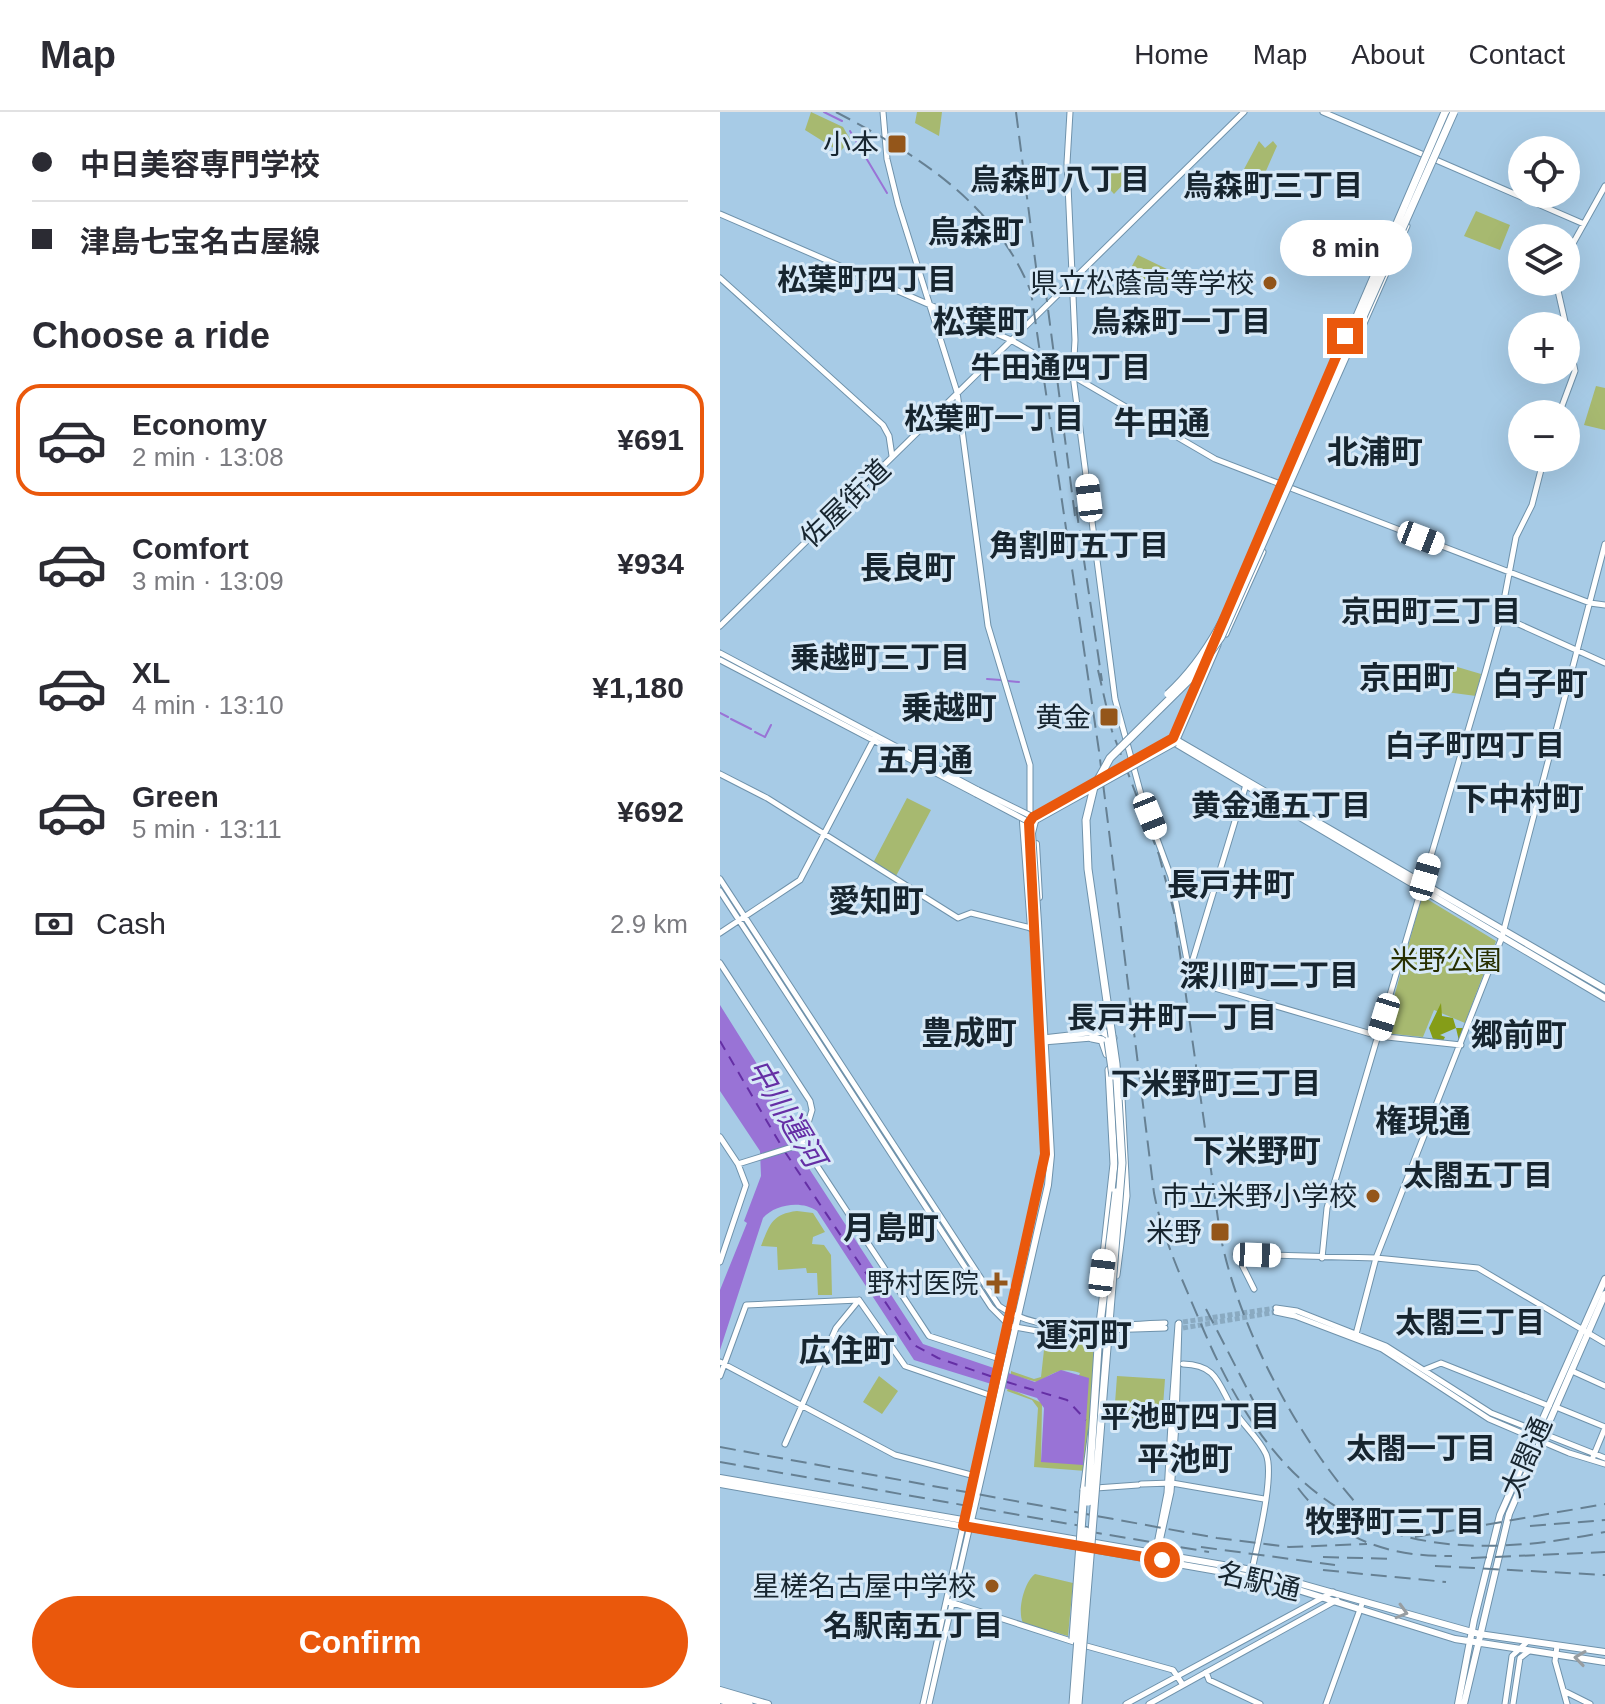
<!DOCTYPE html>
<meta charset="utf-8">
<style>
body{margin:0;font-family:Arial,"Noto Sans JP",sans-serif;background:#f2f2f3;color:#2b2b33;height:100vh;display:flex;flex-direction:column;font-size:30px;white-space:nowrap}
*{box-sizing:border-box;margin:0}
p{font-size:26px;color:#7c7c81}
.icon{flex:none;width:44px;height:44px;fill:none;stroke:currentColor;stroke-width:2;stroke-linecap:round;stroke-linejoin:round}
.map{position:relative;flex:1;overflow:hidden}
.panel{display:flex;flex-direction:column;background:#fff;width:720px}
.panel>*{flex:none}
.top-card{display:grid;align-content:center;height:176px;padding:0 32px;background:#fff}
.controls{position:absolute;left:788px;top:24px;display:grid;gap:16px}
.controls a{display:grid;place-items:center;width:72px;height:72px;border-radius:50%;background:#fff;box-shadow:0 8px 32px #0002;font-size:40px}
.end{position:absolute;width:36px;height:36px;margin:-18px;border:10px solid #ea580c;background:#fff;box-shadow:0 0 0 4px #fff}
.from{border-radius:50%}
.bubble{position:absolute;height:56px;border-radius:28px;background:#fff;box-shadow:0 8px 32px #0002;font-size:26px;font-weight:700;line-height:56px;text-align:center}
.car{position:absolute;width:24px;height:48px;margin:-24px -12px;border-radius:10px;box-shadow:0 0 6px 2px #0007;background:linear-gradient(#fff 24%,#345 0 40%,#fff 0 76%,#345 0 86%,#fff 0)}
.top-card b{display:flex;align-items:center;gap:28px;height:76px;font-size:30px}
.top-card b+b{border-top:2px solid #e1e1e2}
.top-card i{width:20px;height:20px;background:#2b2b33}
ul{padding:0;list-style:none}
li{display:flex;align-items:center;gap:24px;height:112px;margin:0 16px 12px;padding:0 16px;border:4px solid transparent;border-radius:24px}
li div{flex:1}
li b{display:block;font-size:30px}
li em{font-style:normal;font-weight:700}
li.active{border-color:#ea580c}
li>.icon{width:72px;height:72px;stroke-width:1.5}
h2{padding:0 32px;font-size:36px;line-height:96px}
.pay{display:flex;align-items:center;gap:20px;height:88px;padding:0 32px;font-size:30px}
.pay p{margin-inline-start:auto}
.button{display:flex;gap:16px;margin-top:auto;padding:16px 32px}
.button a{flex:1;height:92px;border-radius:48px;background:#ea580c;color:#fff;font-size:32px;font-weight:700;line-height:92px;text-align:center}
header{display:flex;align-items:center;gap:48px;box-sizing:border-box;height:112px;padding:0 40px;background:#fff;border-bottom:2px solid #e1e1e2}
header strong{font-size:38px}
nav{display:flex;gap:44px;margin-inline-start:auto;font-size:28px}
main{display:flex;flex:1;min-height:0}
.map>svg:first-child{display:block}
</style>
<header>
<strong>Map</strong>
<nav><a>Home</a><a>Map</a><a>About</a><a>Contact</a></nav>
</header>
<main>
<section class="panel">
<div class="top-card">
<b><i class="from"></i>中日美容専門学校</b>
<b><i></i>津島七宝名古屋線</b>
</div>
<h2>Choose a ride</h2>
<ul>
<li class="active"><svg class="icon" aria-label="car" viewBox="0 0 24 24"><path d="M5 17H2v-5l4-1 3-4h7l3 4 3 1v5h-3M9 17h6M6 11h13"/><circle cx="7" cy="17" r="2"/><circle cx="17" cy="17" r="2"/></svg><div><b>Economy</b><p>2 min · 13:08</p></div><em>¥691</em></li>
<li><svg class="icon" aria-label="car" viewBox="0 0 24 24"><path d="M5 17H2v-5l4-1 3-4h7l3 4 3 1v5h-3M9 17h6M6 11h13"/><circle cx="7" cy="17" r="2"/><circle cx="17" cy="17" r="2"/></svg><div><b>Comfort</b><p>3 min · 13:09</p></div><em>¥934</em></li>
<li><svg class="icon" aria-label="car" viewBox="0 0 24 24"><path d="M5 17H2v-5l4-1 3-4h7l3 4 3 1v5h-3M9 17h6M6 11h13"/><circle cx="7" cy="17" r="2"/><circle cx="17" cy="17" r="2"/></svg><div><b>XL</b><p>4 min · 13:10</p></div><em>¥1,180</em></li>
<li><svg class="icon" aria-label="car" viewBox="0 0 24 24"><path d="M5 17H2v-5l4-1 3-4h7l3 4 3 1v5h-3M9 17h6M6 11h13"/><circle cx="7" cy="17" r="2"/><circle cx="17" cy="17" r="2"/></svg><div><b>Green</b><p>5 min · 13:11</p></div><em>¥692</em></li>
</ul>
<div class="pay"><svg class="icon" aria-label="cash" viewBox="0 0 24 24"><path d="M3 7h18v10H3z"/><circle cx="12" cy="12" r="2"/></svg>Cash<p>2.9 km</p></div>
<div class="button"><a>Confirm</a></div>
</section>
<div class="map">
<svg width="885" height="1592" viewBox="0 0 885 1592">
<rect width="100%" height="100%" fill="#a7cbe6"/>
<path fill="#a7b970" d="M91,0L123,15L130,27L120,40L85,18Z
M197,0H222L219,24L195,11Z
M539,29L545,36L553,29L557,34L542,68L523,59Z
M399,52L410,65L394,82L381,68V53Z
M756,99L790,113L780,138L744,124Z
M584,117L604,126L595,146L575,137Z
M418,143L451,159L446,172L407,163Z
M876,274L885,276V318L864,313Z
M734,554L761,562L756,584L726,580Z
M187,686L211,698L176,764L153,751Z
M702,784L776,829L745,911L714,898L703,925L664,921Z
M77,1099L93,1101L105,1120L93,1125L92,1132L104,1133L111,1143L112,1183H98L97,1161H87L86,1156L58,1158L57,1135L41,1134C50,1112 52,1102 77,1099Z
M391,1227L384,1315L370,1314L366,1359L314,1355L318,1296L312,1288L287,1279L288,1276L322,1291L321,1350L360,1261C340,1254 333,1262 317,1270L291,1263V1259L314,1267L321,1265L325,1229Z
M159,1264L178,1279L162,1302L143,1290Z
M397,1264L445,1267L442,1308L394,1305Z
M315,1462L353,1471L348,1524L303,1511C297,1499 304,1470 315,1462Z"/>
<path fill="#859d18" d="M721,891L722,904L733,906L736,916H744L739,929L736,916L720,923L725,925L723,929L713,927L709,916Z"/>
<path fill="#9973d6" d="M0,893L77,1016L74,1026L77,1038L203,1232L315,1270L341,1258L369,1266L363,1353L321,1350L324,1296L317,1286L194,1248L97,1099C82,1088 55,1092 43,1106L0,1238V1178L27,1111L24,1109L41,1064L40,1039L0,979Z"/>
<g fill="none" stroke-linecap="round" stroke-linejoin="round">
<path stroke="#9973d6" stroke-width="2" d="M104,0L122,9
M130,19L167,81
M118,170L141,180
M267,567L281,568
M288,569L299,570
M0,601L8,605
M11,607L31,617
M35,620L45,625L51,613"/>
<path stroke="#652fa5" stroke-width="2" stroke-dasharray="10 8" stroke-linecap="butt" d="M0,929L62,1035
M65,1040L194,1233L218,1246L273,1265
M287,1270L347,1288L366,1308"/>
<path stroke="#8aaac1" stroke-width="5" stroke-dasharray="5 2.5" stroke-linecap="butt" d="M463,1210L556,1196
M463,1216L556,1200"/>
<defs>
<path id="secondary" d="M163,0L167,47L178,92L237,280L268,514L310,653V703
M350,0L347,51L355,228L353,263L395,587L422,686L451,765L471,869L658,924L741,933
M603,0L704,43
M716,48L864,112
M0,102L291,228L495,347L870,491L885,493
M846,144L885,74
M0,166L163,313L169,324L172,344
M836,170L846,214
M631,241L687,114
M839,302L855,259L846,216
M588,309L632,208
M544,412L581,325
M781,504L885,551
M0,514L524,0
M506,522L543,440
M0,541L258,678
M0,548L256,682
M453,626L486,550
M456,630L498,533
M0,662L47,686L238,806L251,801L311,816
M0,767L279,1194C325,1226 391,1212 445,1211
M0,779L271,1195L290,1214L323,1220L445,1216
M0,821L80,768L154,627
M0,851L90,989L92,998L82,1031L209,1224L280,1247
M470,857L525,676
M323,926L376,920
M323,930L372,926
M0,1025L18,1052L26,1073L0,1150
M18,1052L82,1032
M516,1142L656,1146L758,1156L885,1231
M517,1143L534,1177
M602,1146L607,1096L765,561L781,504L796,425L812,393L824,346
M139,1188L185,1254L272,1284
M556,1196L577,1199L666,1234L771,1301L885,1346
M556,1200L575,1204L662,1237L769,1307L849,1341L885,1352
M635,1226L656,1146L782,825L885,432
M0,1250L175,1343L255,1364
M463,1252C494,1253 497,1267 510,1292C519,1310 537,1323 546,1342C555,1363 537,1433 532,1458
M706,1257L721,1251L829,1294
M852,1259L885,1274
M0,1264L26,1193L139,1188L116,1216L65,1332
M836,1295L885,1315
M451,1309L458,1212
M456,1310L459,1211
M873,1345L885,1316
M421,1372L452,1371L544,1387
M376,1376L418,1373
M435,1442L447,1381L451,1312
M437,1443L451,1380L456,1312
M227,1489L354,1530
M363,1533L453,1558L463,1573
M837,1534L835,1549L847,1592
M486,1560L489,1568L540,1592
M844,1579L870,1592
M203,1592L243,1414
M209,1592L251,1409
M406,1592L613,1480
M429,1592L617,1488
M606,1592L643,1489
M785,1592L792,1544L807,1530
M793,1592L800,1546L809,1539"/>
<path id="primary" d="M453,626L885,877
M455,631L885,886
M316,732L319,785
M311,816L303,710L306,704L313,703
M0,1366L532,1458L759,1522L885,1540
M0,1372L543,1467L735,1527L885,1550
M251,1409L328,1073L331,1043L318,811
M244,1411L325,1042L315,811
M0,1578L48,1592
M0,1588L14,1592
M738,1592L754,1508L780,1403L885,1167
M744,1592L789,1402L885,1182"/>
<path id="highway" d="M704,59L730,0
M580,328L601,292
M376,920L382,919L393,926
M372,926L382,928L387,942
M382,1161L394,1052L389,958
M396,1163L406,1084L400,966
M364,1378L372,1319
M0,1584L29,1592"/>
</defs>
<use href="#secondary" stroke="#6f92ab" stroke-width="7"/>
<use href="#primary" stroke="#6f92ab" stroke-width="8"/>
<use href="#highway" stroke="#6f92ab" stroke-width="9"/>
<use href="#secondary" stroke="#fff" stroke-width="5"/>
<use href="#primary" stroke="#fff" stroke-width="6"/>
<use href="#highway" stroke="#fff" stroke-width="7"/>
<path stroke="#668093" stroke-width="2" stroke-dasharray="16 8" stroke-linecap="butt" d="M116,0C196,42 276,91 311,180L379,639L434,1081C443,1128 463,1169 481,1212C563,1409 678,1463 885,1420
M296,0L320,186
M325,174L355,404
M356,395L382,569
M378,558L392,619L439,743L454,800L500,1121C517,1214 583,1339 650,1406
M486,1197L552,1325
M0,1335L497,1426L569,1435L647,1432
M0,1350L378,1417
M578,1376C617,1428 669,1445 732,1444
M810,1414L885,1408
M366,1419L489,1440
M695,1425L885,1392
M481,1435L615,1453
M603,1445L675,1447
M751,1446L885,1440
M715,1454L885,1463
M603,1458L726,1470"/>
<defs>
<path id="secondary-bridge" d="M258,678L313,705L453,626
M256,682L309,710
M315,709L455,631"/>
<path id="primary-bridge" d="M315,709L312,721L318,811"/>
<path id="highway-bridge" d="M597,297L725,0
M448,582C499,535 520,472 547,411
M388,929L393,964
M368,1390L379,1220L396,1080
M353,1527L364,1378
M353,1592L366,1419
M358,1592L402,1051L396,952L368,757L366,708L374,675L390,646L475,562L501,525L734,0"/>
</defs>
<use href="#secondary-bridge" stroke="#6f92ab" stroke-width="7" stroke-linecap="butt"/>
<use href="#primary-bridge" stroke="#6f92ab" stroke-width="8" stroke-linecap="butt"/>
<use href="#highway-bridge" stroke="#6f92ab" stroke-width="9" stroke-linecap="butt"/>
<use href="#secondary-bridge" stroke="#fff" stroke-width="5"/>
<use href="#primary-bridge" stroke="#fff" stroke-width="6"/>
<use href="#highway-bridge" stroke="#fff" stroke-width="7"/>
</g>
<defs><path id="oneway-chevron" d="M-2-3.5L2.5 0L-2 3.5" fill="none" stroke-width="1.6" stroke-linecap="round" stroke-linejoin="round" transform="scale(2)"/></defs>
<g stroke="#979da1">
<use href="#oneway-chevron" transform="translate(682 1500) rotate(16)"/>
<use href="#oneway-chevron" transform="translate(860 1546) rotate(-172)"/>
</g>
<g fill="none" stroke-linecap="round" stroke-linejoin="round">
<path stroke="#ea580c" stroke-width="10" d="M442,1448L243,1414L325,1042L309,711L313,705L453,626L625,224"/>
</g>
<g fill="#94561a" stroke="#d7e9f7" stroke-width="3">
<rect x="167" y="22" width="20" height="20" rx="4"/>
<circle cx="550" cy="171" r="8"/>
<rect x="379" y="595" width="20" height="20" rx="4"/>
<circle cx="653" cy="1084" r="8"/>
<rect x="490" y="1110" width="20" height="20" rx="4"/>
<path d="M273 1159h8v8h8v8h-8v8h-8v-8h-8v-8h8z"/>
<circle cx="272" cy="1474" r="8"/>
</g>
<g text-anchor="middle" stroke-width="6" stroke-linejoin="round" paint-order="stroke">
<g font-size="28" fill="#17252f" stroke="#d7e9f7" text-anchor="end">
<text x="159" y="42">小本</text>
<text x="534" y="181">県立松蔭高等学校</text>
<text x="371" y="615">黄金</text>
<text x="637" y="1094">市立米野小学校</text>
<text x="482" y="1130">米野</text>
<text x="259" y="1181">野村医院</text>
<text x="256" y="1484">星槎名古屋中学校</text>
</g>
<g font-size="28" fill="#17252f" stroke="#d7e9f7">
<text transform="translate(125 391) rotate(-44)" y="10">佐屋街道</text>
<text transform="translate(806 1345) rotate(-66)" y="10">太閤通</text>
<text transform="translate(539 1469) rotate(13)" y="10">名駅通</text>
</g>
<g font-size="28" fill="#272f00" stroke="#d7e9f7">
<text x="726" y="858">米野公園</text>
</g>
<g font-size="30" font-weight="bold" fill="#17252f" stroke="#d7e9f7">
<text x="340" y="78">烏森町八丁目</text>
<text x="553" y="84">烏森町三丁目</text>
<text x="147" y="178">松葉町四丁目</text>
<text x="461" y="220">烏森町一丁目</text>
<text x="341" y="266">牛田通四丁目</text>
<text x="274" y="317">松葉町一丁目</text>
<text x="359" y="444">角割町五丁目</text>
<text x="711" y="510">京田町三丁目</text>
<text x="160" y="556">乗越町三丁目</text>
<text x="755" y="644">白子町四丁目</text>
<text x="561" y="704">黄金通五丁目</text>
<text x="549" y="874">深川町二丁目</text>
<text x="452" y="916">長戸井町一丁目</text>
<text x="496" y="982">下米野町三丁目</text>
<text x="758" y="1074">太閤五丁目</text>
<text x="750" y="1221">太閤三丁目</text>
<text x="470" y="1315">平池町四丁目</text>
<text x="701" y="1347">太閤一丁目</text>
<text x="675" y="1420">牧野町三丁目</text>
<text x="193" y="1524">名駅南五丁目</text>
</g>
<g font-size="30" font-style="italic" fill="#652fa5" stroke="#d7e9f7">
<text transform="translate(66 1001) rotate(59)" y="10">中川運河</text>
</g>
<g font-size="32" font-weight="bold" fill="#17252f" stroke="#d7e9f7">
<text x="256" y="131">烏森町</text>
<text x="261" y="221">松葉町</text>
<text x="442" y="322">牛田通</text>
<text x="655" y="351">北浦町</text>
<text x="188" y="467">長良町</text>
<text x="687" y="577">京田町</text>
<text x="820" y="583">白子町</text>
<text x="229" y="607">乗越町</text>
<text x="205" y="659">五月通</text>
<text x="800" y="698">下中村町</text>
<text x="511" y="784">長戸井町</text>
<text x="156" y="800">愛知町</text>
<text x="249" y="932">豊成町</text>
<text x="799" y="934">郷前町</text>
<text x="703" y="1020">権現通</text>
<text x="537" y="1050">下米野町</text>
<text x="171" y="1127">月島町</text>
<text x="364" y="1234">運河町</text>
<text x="127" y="1250">広住町</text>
<text x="465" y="1358">平池町</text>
</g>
</g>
</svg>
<div class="controls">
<a><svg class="icon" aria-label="locate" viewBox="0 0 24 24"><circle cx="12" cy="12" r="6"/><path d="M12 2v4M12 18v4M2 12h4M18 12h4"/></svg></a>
<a><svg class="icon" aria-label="layers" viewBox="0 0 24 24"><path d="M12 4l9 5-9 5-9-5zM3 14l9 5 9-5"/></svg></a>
<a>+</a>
<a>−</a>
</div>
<i class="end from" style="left:442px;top:1448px"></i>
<i class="end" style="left:625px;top:224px"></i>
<div class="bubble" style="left:560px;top:108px;width:132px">8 min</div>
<i class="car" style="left:369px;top:386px;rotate:353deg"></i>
<i class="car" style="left:701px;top:426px;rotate:111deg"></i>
<i class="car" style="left:430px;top:704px;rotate:158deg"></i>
<i class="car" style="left:705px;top:765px;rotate:16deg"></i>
<i class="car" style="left:664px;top:905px;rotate:197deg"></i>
<i class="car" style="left:537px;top:1143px;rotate:92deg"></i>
<i class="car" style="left:382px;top:1161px;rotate:7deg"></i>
</div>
</main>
